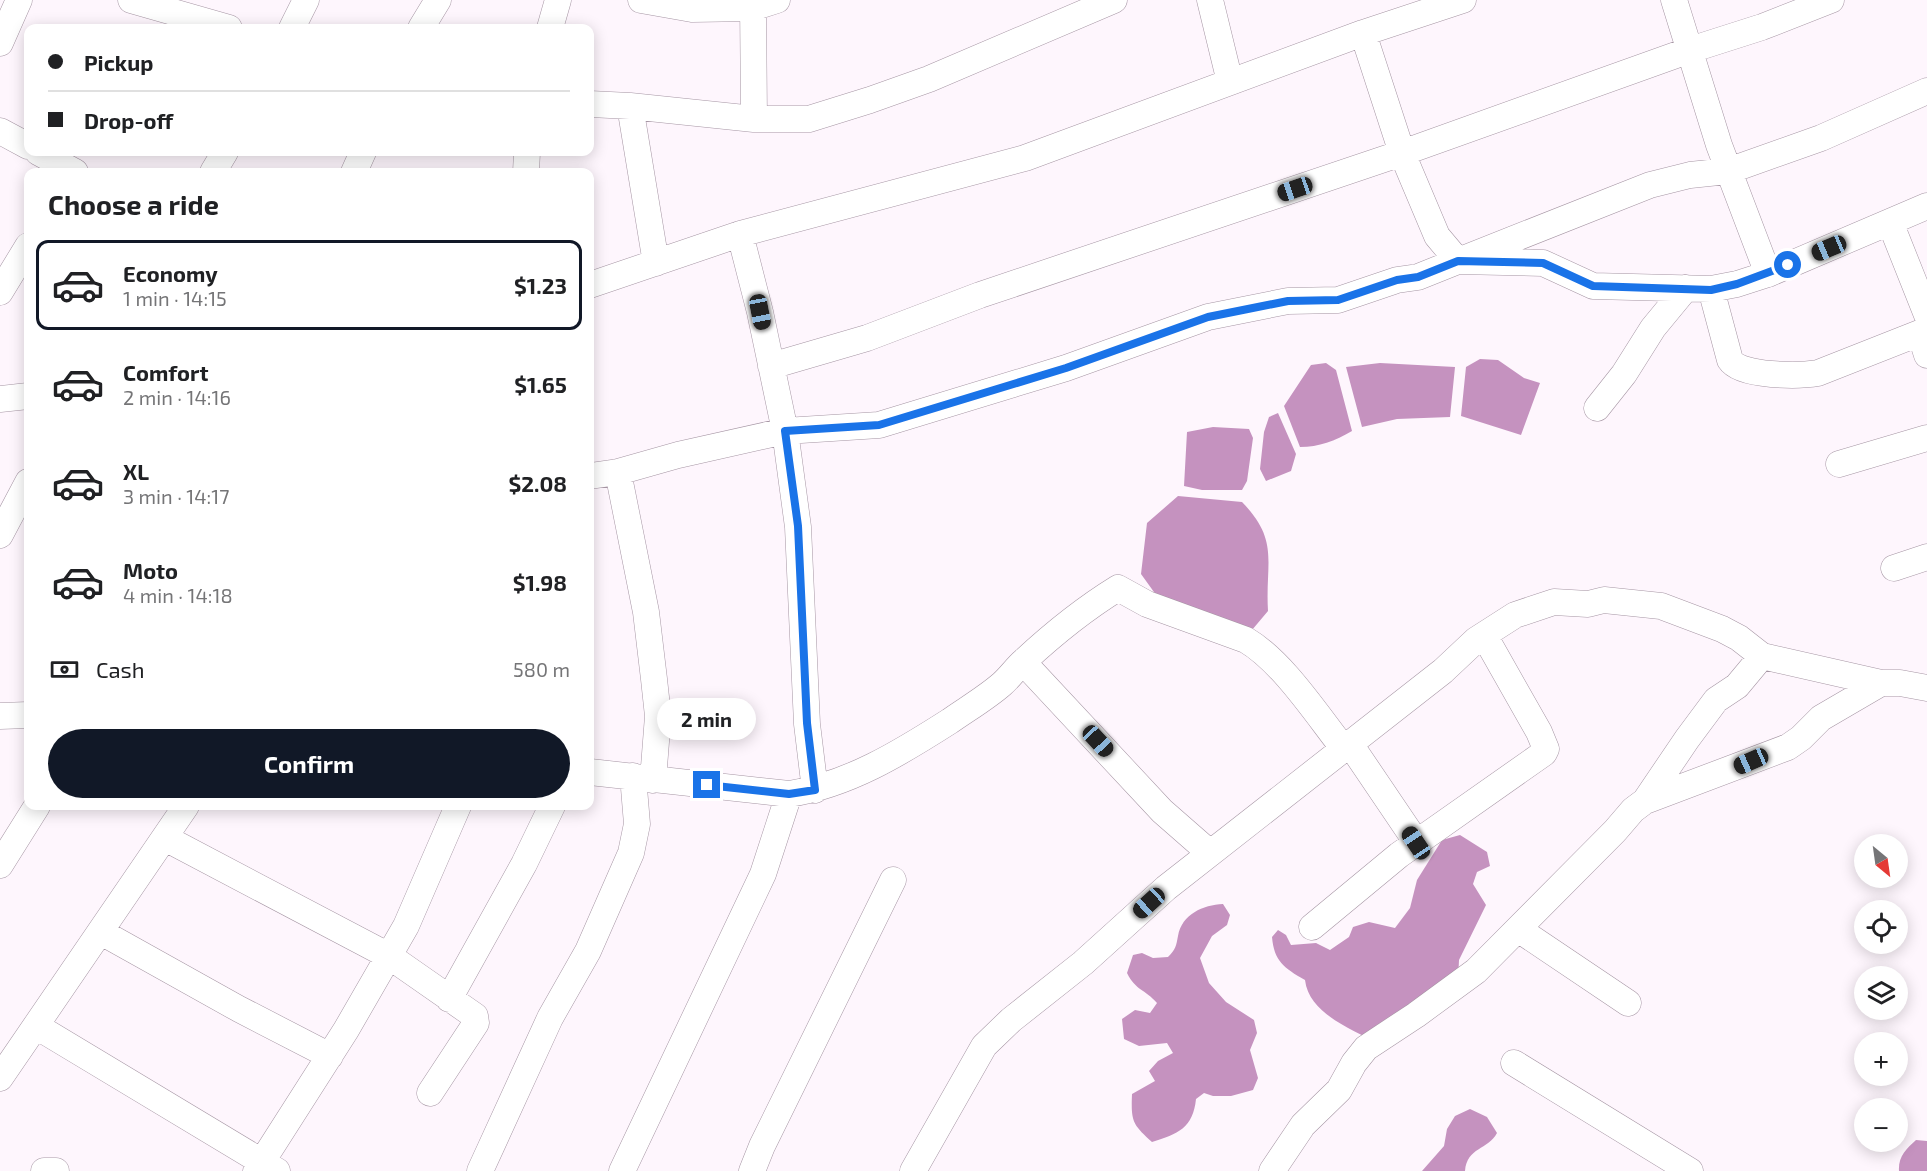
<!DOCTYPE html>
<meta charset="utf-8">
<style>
body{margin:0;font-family:"Exo 2",sans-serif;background:#f2f2f2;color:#202124;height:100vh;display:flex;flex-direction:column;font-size:22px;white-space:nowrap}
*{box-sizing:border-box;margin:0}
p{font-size:20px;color:#757577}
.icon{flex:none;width:33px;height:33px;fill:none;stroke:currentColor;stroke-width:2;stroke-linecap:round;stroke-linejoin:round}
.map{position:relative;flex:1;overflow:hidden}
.panel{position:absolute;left:24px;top:168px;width:570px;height:642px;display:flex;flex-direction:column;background:#fff;border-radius:12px;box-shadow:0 3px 15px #0003}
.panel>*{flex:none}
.banner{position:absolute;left:24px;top:24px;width:570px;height:132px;border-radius:12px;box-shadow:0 3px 15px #0003;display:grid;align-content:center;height:132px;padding:0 24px;background:#fff}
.needle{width:39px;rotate:151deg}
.tools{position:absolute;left:1854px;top:834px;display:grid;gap:12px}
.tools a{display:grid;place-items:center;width:54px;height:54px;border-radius:50%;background:#fff;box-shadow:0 3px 15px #0003;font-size:30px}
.end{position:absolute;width:27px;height:27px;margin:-14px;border:8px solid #1a73e8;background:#fff;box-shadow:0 0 0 3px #fff}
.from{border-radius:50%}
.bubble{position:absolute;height:42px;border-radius:21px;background:#fff;box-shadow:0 3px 15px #0003;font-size:20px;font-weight:700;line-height:42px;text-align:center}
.car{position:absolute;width:18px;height:36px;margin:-18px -9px;border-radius:8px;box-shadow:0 0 4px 2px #0007;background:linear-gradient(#222 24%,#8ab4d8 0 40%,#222 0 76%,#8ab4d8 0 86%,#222 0)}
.banner b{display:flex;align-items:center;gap:21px;height:57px;font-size:22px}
.banner b+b{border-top:2px solid #e0e0e0}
.banner i{width:15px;height:15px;background:#202124}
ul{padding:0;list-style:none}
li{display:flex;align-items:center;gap:18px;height:90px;margin:0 12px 9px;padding:0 12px;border:3px solid transparent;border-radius:12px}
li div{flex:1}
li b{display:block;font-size:22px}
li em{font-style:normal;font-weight:700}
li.selected{border-color:#111827}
li>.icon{width:54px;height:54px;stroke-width:1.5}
h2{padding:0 24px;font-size:27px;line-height:72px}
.pay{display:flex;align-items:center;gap:15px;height:66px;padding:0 24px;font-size:22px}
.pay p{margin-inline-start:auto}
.action{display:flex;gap:12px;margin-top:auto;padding:12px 24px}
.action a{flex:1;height:69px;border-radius:36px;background:#111827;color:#fff;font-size:24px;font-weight:700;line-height:69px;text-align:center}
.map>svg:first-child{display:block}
</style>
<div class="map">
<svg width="1927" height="1171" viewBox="0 0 1927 1171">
<rect width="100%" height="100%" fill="#fef6fd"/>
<path fill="#c592bf" d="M1480,359L1498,360L1524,378L1540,383L1521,435L1461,416L1466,367Z
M1326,363L1336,370L1352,431C1335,441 1319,447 1300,447L1284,406L1311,365Z
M1380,363L1455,367L1450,417L1397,419L1362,427L1346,367Z
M1278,413L1296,454L1291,471L1266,481L1260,469L1264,432L1269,417Z
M1213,427L1249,429L1253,438L1247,481L1242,490H1202L1184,486L1187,432Z
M1178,496L1242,502C1280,541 1265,562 1268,611L1252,630L1159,599L1141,574L1147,523Z
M1460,835L1487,852L1490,866L1477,872L1473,884L1486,905L1459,960L1458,982L1379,1044C1352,1029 1309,1014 1305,980C1284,968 1274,961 1272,937L1278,930L1286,935L1291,945L1316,943L1330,950L1349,937L1353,927L1369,922L1395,928L1410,908L1417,880L1442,840Z
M1223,904L1230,915L1227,925L1212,936L1200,958L1209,983L1226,1002L1254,1020L1257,1033L1250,1050L1258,1078L1253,1090L1231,1096H1213L1204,1093L1196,1099C1193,1128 1178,1134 1152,1142C1132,1124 1131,1121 1132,1094L1155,1081L1149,1071L1158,1061L1173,1053L1167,1043L1139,1046L1124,1039L1122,1019L1135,1010L1150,1013L1157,1003C1145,989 1136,991 1127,973L1133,955L1142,953L1153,958L1168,957C1176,949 1176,946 1178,936C1182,914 1203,905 1223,904Z
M1470,1109L1487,1117L1497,1133C1488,1150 1467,1147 1465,1171H1422L1444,1146L1447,1129L1455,1116Z
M1916,1140L1927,1141V1171H1899C1898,1157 1906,1149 1916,1140Z"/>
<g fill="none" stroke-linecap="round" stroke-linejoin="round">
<defs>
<path id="minor" d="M131,0L229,28
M641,0L692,9L752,8L777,0
M753,0L754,119
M1210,0L1230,82
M1674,0L1719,145L1768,274
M292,28L306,0
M421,28L438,0
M550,28L558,0
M1363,33L1402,153L1437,236L1458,261L1650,185L1690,175L1728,171L1821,138L1927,91
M0,43L19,0
M590,104L630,106L754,119H809L870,100L929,79L1114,0
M630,106L656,263
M0,131L28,146
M38,152L75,172
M213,172L225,152
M354,172L363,152
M526,172L527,152
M1890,222L1927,315
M740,234L760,312L785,431L798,527L807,724L815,790
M590,285L740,234L1025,158L1363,33L1463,0
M1711,289L1730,360C1741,377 1800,376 1818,373L1927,330
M0,292L28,246
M1920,333L1927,355
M771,366L867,338L980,295L1402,153L1690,50L1762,27L1831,0
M0,399L28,396
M1597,408L1624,374L1653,328L1686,288
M1839,464L1927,438
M618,472L646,612L654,679L658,716L653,780
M590,476L618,472L678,455L785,431L879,425L1066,368L1208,317L1288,301L1338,300L1397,280L1418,277L1458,261L1543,263L1593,286L1711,289L1737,284L1768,274L1927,206
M0,535L28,482
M1894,568L1927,557
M1023,662L1162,811L1210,853
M0,716L28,715
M1350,744L1417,843
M590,772L789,794C848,785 900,753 950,721C967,709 986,698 1002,684C1010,677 1016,668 1024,661C1053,634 1084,609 1118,588L1147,604L1246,640C1283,662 1317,715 1344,749
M1645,801L1687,739L1716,700L1737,686L1762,656
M165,838L389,956L475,1016L476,1023L430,1093
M0,865L37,806
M1312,927L1399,855L1544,753L1546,749L1539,732L1484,635
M1518,929L1628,1003
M101,932L239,1009L330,1056
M449,999L524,864L552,806
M36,1026L277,1171
M1514,1063L1690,1171
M0,1078L186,806
M44,1171H56
M256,1171L346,1030L406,926L458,806
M480,1171L550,1018L588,951L631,853L637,824L633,776
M622,1171L763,874L789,794
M752,1171L762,1146L893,880
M913,1171L984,1046L1011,1020L1083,963L1166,888L1443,671L1476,640L1515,615L1554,602L1588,604L1604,600L1661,606L1722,629L1739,638L1762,656L1881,683H1900L1927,688
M1272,1171L1303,1125L1339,1090L1354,1063L1366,1048L1416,1015L1476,971L1615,831L1633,810L1645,801L1788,747L1801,738L1821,718L1881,683"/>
</defs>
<use href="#minor" stroke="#a696a4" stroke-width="27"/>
<use href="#minor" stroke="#fff" stroke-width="26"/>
</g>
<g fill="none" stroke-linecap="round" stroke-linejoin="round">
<path stroke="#1a73e8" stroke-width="8" d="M707,785L789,794L815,790L807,723L798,526L785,431L879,425L1066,368L1208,317L1288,301L1338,300L1397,280L1418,277L1458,261L1543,263L1593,286L1711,290L1737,284L1788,265"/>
</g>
</svg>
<div class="tools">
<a><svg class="needle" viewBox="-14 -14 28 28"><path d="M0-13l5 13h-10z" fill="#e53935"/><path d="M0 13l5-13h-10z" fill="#757577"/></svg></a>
<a><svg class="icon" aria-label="locate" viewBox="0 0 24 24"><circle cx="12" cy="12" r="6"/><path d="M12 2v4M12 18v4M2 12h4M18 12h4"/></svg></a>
<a><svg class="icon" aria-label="layers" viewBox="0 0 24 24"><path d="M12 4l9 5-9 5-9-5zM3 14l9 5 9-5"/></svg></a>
<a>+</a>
<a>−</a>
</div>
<i class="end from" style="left:1788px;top:265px"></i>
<i class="end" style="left:707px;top:785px"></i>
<div class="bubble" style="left:657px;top:698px;width:99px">2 min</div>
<i class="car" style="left:1295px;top:189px;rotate:251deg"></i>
<i class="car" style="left:1829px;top:248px;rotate:247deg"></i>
<i class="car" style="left:760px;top:312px;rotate:169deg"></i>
<i class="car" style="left:1098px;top:741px;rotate:137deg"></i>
<i class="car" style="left:1751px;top:761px;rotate:246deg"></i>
<i class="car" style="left:1416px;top:843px;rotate:326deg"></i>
<i class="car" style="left:1149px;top:903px;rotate:228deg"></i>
<div class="banner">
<b><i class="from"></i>Pickup</b>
<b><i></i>Drop-off</b>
</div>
<section class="panel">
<h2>Choose a ride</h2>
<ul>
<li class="selected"><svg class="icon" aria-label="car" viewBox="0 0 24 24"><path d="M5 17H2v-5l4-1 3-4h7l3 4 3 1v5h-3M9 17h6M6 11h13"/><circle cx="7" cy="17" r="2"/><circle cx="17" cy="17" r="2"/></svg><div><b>Economy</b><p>1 min · 14:15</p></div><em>$1.23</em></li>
<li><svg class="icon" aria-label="car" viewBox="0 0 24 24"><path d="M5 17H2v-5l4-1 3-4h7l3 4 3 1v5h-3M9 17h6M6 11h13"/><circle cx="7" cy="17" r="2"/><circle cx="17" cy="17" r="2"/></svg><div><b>Comfort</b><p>2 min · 14:16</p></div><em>$1.65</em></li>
<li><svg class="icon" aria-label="car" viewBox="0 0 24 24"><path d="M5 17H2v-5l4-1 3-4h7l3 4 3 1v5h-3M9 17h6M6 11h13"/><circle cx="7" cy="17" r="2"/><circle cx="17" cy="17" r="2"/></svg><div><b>XL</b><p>3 min · 14:17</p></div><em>$2.08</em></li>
<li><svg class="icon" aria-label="car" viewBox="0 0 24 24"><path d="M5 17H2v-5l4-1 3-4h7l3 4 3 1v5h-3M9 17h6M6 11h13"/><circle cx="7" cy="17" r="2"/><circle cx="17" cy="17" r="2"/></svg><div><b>Moto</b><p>4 min · 14:18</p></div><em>$1.98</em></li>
</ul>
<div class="pay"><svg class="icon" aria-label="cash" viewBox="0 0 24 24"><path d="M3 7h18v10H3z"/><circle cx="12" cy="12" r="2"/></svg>Cash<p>580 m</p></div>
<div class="action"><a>Confirm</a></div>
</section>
</div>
